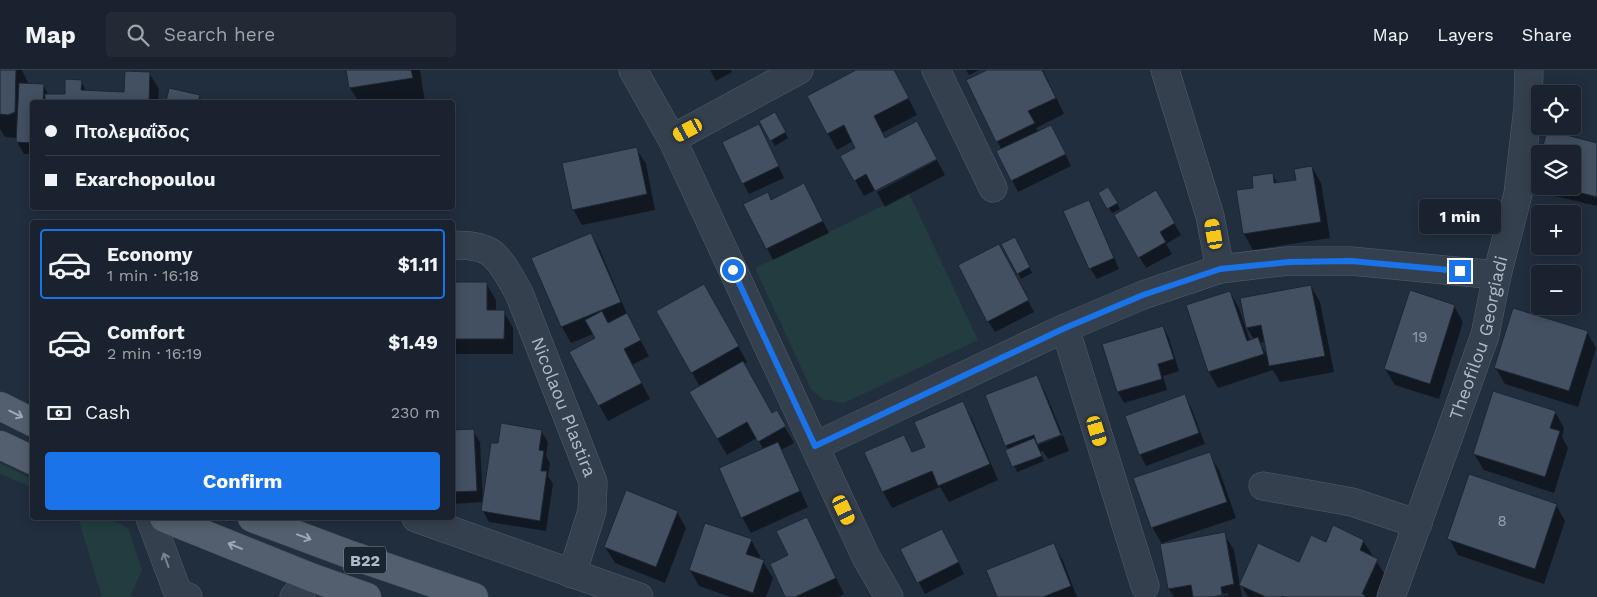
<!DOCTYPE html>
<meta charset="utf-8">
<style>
body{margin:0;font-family:"Work Sans",sans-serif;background:#222a36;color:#f1f3f6;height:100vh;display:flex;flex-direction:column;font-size:19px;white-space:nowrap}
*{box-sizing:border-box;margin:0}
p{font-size:16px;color:#9fa4aa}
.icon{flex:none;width:28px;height:28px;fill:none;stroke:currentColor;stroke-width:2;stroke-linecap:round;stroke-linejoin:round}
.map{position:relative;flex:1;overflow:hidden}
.side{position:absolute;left:30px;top:150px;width:425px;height:300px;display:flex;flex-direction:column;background:#19222e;border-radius:5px;box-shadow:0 2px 12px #0003,0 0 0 1px #373f4a}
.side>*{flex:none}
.hud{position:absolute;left:30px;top:30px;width:425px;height:110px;border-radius:5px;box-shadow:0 2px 12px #0003,0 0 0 1px #373f4a;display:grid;align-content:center;height:110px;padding:0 15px;background:#19222e}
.tools{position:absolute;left:1531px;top:15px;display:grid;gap:10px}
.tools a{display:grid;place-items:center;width:50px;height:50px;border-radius:5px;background:#19222e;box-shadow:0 2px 12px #0003,0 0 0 1px #373f4a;font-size:25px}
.end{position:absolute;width:22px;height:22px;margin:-11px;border:6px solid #1a73e8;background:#fff;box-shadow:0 0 0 2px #fff}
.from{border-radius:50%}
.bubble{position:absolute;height:35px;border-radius:5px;background:#19222e;box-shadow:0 2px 12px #0003,0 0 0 1px #373f4a;font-size:16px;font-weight:700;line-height:35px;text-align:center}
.car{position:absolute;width:15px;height:30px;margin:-15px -8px;border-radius:6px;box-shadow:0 0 4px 1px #0007;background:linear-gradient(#f5c518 24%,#345 0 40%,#f5c518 0 76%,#345 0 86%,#f5c518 0)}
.hud b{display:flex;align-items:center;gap:18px;height:48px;font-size:19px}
.hud b+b{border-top:1px solid #373f4a}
.hud i{width:12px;height:12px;background:#f1f3f6}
ul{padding:9px 0 0;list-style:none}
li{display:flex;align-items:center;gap:15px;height:70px;margin:0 10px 8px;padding:0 5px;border:2px solid transparent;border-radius:5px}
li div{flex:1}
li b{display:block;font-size:19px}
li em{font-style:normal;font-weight:700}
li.on{border-color:#1a73e8}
li>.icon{width:45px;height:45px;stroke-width:1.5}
.pay{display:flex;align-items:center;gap:12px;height:55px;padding:0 15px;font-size:19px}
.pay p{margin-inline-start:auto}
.cta{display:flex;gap:10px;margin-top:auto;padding:10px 15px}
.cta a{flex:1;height:58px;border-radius:5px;background:#1a73e8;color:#fff;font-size:20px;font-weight:700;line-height:58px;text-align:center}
header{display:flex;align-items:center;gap:30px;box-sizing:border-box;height:70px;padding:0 25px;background:#19222e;border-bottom:1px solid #373f4a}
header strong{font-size:24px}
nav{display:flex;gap:28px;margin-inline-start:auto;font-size:18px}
.search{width:350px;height:45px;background:#222a36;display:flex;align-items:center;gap:12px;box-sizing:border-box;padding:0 18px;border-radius:5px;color:#9fa4aa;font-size:19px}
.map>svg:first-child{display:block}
</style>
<header>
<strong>Map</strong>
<div class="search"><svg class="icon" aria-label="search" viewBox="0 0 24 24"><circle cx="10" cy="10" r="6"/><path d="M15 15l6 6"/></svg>Search here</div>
<nav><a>Map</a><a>Layers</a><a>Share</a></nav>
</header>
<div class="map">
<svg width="1597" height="527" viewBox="0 0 1597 527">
<rect width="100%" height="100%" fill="#212e3e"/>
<path fill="#233c3f" d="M909,123L978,270L844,333L822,329L811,319L755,198Z
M0,393L32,409V417L0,404Z
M78,448H108L128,458L142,500L130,527H102Z"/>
<path fill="#0007" fill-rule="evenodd" d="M0,0H22L29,15H43L49,25L66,26L81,12L87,22L125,23L149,3L159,19L158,32H32V84H24L17,72V68L5,67L0,59Z
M348,0H420L425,32H359L350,18Z
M710,0H731L732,2L716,11Z
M859,0H894L917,45L882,63L886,69L935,88L864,126L855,110L857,79L853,71L837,80L828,64Z
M966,0H979L969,5Z
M990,0H1043L1064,44L1036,58L1039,62L1057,67L1071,96L1018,122L1012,110L1002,80L997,71Z
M170,20L199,26L203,32H167Z
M775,44L788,68L775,76L761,52Z
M765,67L784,108L749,124L743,113Z
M1597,74V136L1542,123L1536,111L1540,93V116H1572Z
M636,78L646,94L655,140L582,155L573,139Z
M937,90L945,105L885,137L877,122Z
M1312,97L1321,113L1330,168L1253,180L1244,164L1237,121L1255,119L1272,104L1278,114L1298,111Z
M1108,118L1120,139L1112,143L1100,123Z
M1156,122L1181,165L1166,174L1172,184L1146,198L1115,145Z
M767,124L772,131L810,126L829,163L773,190L745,134Z
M1095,143L1119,199L1097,209L1090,198Z
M591,164L600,180L629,249L649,286L632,295L650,329L608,351L599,335L596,269L593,264L571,273L562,257L533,188Z
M1014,169L1032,203L1021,209L1003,174Z
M1005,187L1034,242L995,262L988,251Z
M486,213L496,230V242H504L513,258V284H452V214Z
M704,216L747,292L743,295L772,345L776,342L794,373L781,380L808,437L751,463L742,447L764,380L757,368L727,385L691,322L700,317L658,241Z
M1311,216L1320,232L1334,302L1280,312L1273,300L1218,318L1209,302L1187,236L1230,222L1239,238L1250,271L1254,269L1247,258ZM1266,272L1268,287L1260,273Z
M1454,236L1463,252L1439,329L1395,315L1385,299Z
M1163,257L1169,268L1179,301L1163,306L1167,320L1124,333L1118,322Z
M1587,262L1596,278L1578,337L1505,314L1495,297Z
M1036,306L1045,322L1062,363L1038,372V375L1063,365L1069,381L1048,389L1043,381L1040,382L1044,391L1017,402L986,326Z
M1184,326L1191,337L1205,374L1146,396L1140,384Z
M962,333L972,349L998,410L949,432L940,417L892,438L883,422L903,366L913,383L927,377Z
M1555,342L1564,358L1562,367L1568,378L1554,423L1484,400L1474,384Z
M473,361L480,372L483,432L499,375L541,361L548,372L546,386L550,393L548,406L553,414L546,461L489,452L483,441L484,432L452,434V362Z
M1209,384L1219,400L1236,448L1162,473L1163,475L1224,464L1234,480L1242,527H1220L1229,525L1228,523L1205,527H1174L1169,519L1162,474L1152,457Z
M1556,435L1565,451L1544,514L1458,485L1449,468Z
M677,442L686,458L665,513L615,493L605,477Z
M807,449L844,524L838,527H787L790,486Z
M751,470L760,486L759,490L763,492L773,508L766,527H731L699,516L690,500Z
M948,471L964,504L925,524L902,480Z
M1363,471L1386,506L1377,527H1248L1241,515L1300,493L1326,473Z
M1054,475L1063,491L1077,527H998Z"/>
<path fill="#425062" stroke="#1c2734" d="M0,0H16L15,42L8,45L0,44Z
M346,0H411L413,8L349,18Z
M856,0H894L909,28L874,46L885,68L917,51L937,89L875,121L866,104L854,111L840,86L855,78L844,55L827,64L807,26Z
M987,0H1042L1056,28L1028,41L1035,53L996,72L966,10Z
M125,1L150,2L149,32H45V24H65V9L82,10L81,20L124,22Z
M19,13L44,14L43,32H32V73L16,72Z
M169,18L200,25L198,32H166Z
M775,42L786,62L770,71L759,51Z
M759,54L779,96L742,114L722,72Z
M1051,55L1066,84L1011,111L996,81Z
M1547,60L1597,73V127L1554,116H1572V84H1541Z
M637,77L647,124L572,140L562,93Z
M1540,88V113L1534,111Z
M1312,96L1321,152L1243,164L1236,120L1253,118L1252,106L1273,103L1274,113L1296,110L1294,99Z
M804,113L823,151L766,179L743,134L768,122L771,130Z
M1108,117L1118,133L1107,139L1098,123Z
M1156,120L1175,153L1160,162L1166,172L1138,188L1114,145Z
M1089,130L1114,188L1089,199L1063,141Z
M591,163L621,232L561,257L531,188Z
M1015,167L1030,197L1017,204L1001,174Z
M999,174L1029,230L987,252L958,195Z
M452,212H487V240H505L504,269H452Z
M704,214L739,276L691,303L656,241Z
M1311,215L1325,286L1269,296L1261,255L1246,258L1240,228Z
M1410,220L1455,235L1430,314L1384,299Z
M1230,221L1247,271L1258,267L1264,284L1208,302L1186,235Z
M1513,238L1588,261L1569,321L1494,298Z
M602,241L608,253L627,243L641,270L624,279L642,313L598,336L569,282L595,268L585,250Z
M1163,256L1174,289L1158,294L1162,309L1117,322L1102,274Z
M743,291L772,343L777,340L786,356L758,372L747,352L717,369L689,322Z
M1037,305L1061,365L1037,374L1034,365L1005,376L985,325Z
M1493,321L1556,341L1550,358L1560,361L1545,407L1473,384Z
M1185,324L1199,363L1139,385L1125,346Z
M963,331L990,394L938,416L932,401L882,422L864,382L904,365L912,382L925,377L914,352Z
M501,353L542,360L539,380L544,381L541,401H547L540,451L481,441L491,373H498Z
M474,359L477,421L452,422V360Z
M1034,368L1042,386L1012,397L1005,380Z
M778,372L800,421L741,448L719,398Z
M1210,382L1227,432L1151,458L1133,408Z
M1469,404L1557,434L1535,499L1447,469Z
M626,420L678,441L656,497L604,477Z
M807,447L836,508L795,527H785L770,494L788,485L776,461Z
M705,453L752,469L746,484L764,490L753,523L689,500Z
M1333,455L1364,470L1360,480L1378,489L1362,524L1365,525L1364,527H1285L1282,526L1281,527H1266L1239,515L1258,473L1299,492L1311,465L1326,472Z
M942,459L959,492L917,513L900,479Z
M1225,462L1234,514L1221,517L1222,525L1212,527H1193L1191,515L1168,519L1160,474Z
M1054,473L1071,516L1043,527H997L986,500Z"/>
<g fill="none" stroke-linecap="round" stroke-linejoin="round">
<defs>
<g id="minor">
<path d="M633,0L672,69L866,487L889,527"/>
<path d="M936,0L993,118"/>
<path d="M1165,0L1210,146L1220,199"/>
<path d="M672,69L799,0"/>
<path id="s1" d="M452,175C463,175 479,176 488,181C501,188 512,211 519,223L593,412L592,441L572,504"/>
<path d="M1065,258L1145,516"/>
<path d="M815,376L1065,258L1143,225L1220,199L1289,191H1351L1497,205"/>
<path d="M1263,416L1352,432L1418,454"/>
<path d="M150,448L178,523L188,527"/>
<path d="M416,448L639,527"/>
<path d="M294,527L313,508"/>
<path id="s2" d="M1391,527L1485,265L1497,205L1518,124L1528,37L1529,0"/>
</g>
<path id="major" d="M0,336L32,352
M0,375L32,390
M164,448L313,508L367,527
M252,448L351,485L474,527"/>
</defs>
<use href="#minor" stroke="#535d6b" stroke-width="29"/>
<use href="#major" stroke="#3e4956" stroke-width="29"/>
<use href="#minor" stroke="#35404e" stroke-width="28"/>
<use href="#major" stroke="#535f6e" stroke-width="28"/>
</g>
<defs><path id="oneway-shaft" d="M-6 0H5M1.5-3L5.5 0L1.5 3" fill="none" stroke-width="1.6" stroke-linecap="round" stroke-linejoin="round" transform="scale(1.25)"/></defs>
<g stroke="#9ea8b7">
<use href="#oneway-shaft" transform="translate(16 344) rotate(26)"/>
<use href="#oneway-shaft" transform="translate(304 467) rotate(20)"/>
<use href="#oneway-shaft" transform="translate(235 476) rotate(-158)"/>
</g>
<use stroke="#798392" href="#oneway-shaft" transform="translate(166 490) rotate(-110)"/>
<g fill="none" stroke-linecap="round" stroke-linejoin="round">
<path stroke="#1a73e8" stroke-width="6" d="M733,200L815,376L1065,258L1143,225L1220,199L1289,192L1351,191L1460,201"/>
</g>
<g text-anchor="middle" stroke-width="4.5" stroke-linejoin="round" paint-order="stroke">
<g font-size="15" fill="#95a0af">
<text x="1420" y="272">19</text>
<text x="1502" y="456">8</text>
</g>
<rect fill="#1a2532" stroke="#848d9c" stroke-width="1" x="344" y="476.5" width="42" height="27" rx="4"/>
<g font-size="16" font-weight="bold" fill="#b1bac9">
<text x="365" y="496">B22</text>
</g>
<g font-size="18" fill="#b1bac9" stroke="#1a2532">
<text dy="6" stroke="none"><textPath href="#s2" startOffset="274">Theofilou Georgiadi</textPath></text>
<text dy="6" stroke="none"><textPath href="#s1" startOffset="212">Nicolaou Plastira</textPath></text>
</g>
</g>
</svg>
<div class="tools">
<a><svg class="icon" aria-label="locate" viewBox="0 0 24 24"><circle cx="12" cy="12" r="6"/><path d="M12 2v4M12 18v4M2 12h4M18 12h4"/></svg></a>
<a><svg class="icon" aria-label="layers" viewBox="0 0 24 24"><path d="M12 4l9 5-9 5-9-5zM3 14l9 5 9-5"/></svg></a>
<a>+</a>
<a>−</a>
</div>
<i class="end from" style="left:733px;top:200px"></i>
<i class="end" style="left:1460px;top:201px"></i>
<div class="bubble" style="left:1419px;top:129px;width:82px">1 min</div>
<i class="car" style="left:688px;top:60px;rotate:242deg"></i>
<i class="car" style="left:1214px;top:164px;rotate:350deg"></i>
<i class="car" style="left:1097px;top:361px;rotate:163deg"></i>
<i class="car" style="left:844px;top:440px;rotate:155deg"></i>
<div class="hud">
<b><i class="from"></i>Πτολεμαΐδος</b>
<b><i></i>Exarchopoulou</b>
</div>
<section class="side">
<ul>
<li class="on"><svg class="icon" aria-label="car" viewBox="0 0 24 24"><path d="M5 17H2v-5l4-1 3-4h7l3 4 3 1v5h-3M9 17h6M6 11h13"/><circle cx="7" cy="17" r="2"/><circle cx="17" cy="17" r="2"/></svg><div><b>Economy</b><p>1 min · 16:18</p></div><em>$1.11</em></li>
<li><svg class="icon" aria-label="car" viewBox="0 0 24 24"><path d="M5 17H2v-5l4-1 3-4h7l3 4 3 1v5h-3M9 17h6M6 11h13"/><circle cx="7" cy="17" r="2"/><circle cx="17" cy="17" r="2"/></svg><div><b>Comfort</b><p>2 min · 16:19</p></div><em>$1.49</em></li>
</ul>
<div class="pay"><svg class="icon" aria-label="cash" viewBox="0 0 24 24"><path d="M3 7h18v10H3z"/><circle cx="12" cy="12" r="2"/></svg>Cash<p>230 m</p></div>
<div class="cta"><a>Confirm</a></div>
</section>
</div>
